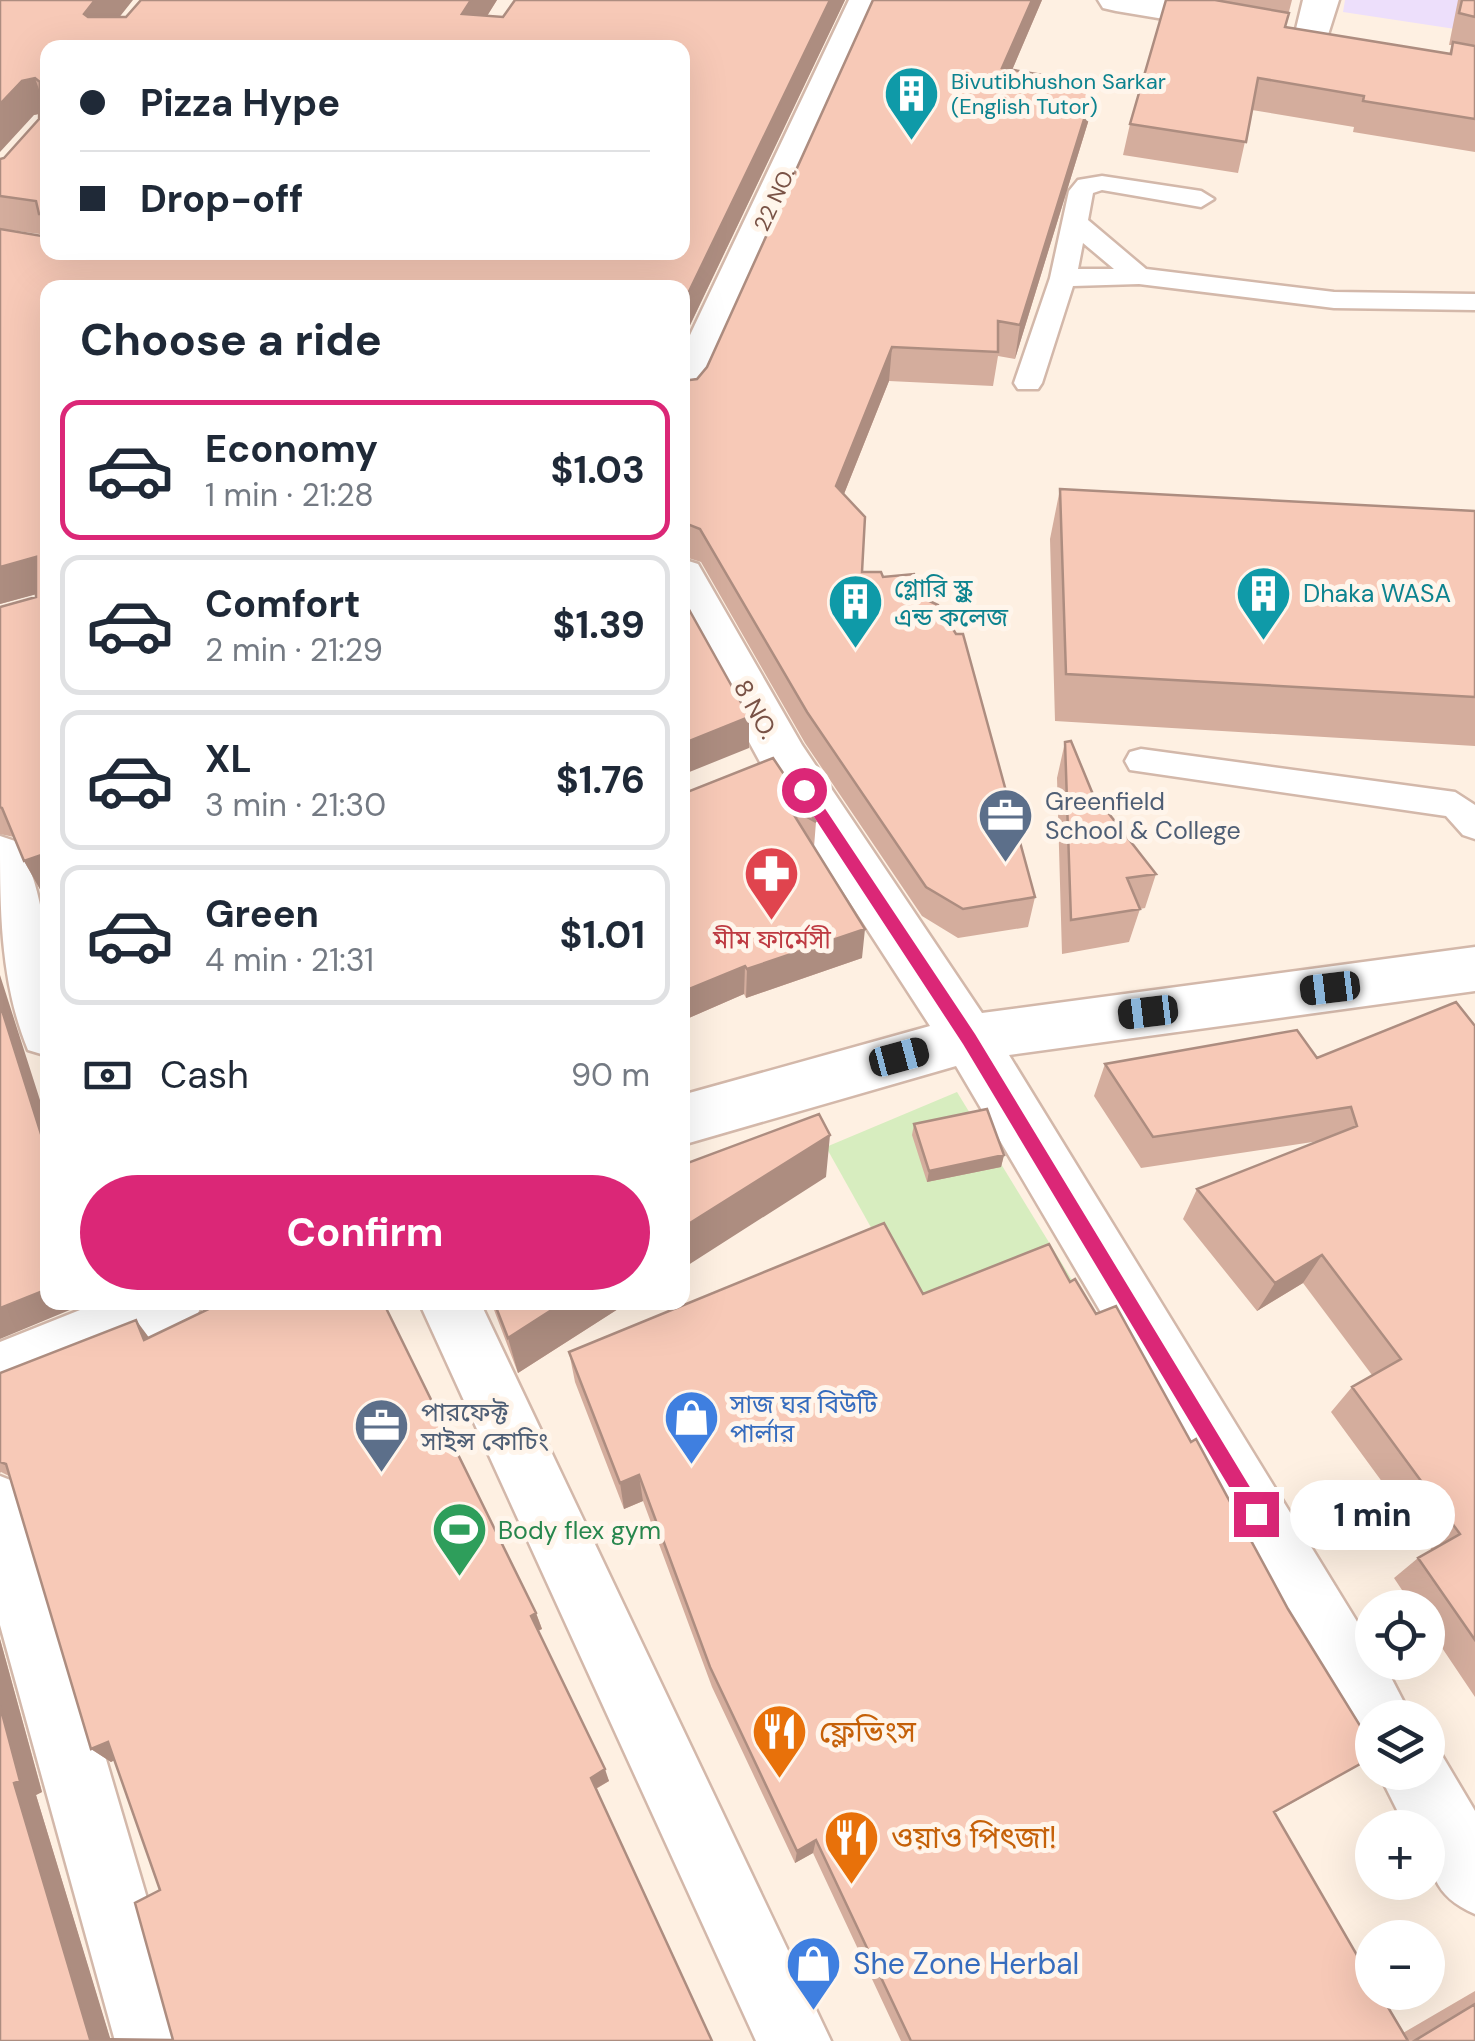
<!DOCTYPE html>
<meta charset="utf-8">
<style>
body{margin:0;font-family:"DM Sans","Noto Sans Bengali",sans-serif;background:#f2f2f3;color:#1f2937;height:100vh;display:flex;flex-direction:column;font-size:38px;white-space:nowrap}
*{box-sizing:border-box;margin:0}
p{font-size:32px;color:#747a83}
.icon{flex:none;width:55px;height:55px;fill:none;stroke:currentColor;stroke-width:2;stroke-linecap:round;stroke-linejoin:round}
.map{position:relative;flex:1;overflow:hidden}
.panel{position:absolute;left:40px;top:280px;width:650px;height:1030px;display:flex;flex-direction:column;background:#fff;border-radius:20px;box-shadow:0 10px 40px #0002}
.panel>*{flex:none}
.banner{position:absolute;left:40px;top:40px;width:650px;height:220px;border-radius:20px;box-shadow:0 10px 40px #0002;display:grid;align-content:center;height:220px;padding:0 40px;background:#fff}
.buttons{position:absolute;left:1355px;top:1590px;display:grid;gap:20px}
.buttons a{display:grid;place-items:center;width:90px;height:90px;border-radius:50%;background:#fff;box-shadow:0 10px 40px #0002;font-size:50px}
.end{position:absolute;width:45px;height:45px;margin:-22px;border:12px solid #db2777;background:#fff;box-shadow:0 0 0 5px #fff}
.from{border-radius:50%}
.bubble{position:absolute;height:70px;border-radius:35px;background:#fff;box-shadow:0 10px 40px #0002;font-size:32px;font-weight:700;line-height:70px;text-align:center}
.car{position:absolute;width:30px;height:60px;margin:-30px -15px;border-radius:12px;box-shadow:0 0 8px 2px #0007;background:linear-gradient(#222 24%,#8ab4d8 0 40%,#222 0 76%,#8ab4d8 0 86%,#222 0)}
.banner b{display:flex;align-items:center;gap:35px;height:95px;font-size:38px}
.banner b+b{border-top:2px solid #e0e1e3}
.banner i{width:25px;height:25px;background:#1f2937}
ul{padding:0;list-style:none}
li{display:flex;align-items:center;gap:30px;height:140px;margin:0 20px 15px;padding:0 20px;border:5px solid #e0e1e3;border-radius:20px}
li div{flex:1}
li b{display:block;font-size:38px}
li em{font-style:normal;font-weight:700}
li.selected{border-color:#db2777}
li>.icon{width:90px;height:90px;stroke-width:1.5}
h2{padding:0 40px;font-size:45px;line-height:120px}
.pay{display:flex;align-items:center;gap:25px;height:110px;padding:0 40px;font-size:38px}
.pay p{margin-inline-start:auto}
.button{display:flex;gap:20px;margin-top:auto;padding:20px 40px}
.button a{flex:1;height:115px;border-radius:60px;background:#db2777;color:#fff;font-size:40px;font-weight:700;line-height:115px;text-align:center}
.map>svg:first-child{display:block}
</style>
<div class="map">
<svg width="1475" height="2041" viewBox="0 0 1475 2041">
<rect width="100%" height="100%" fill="#fef0e2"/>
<path fill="#eddffb" d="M1345,0H1475V32L1343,12Z"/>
<path fill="#d7edbf" d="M957,1092L1091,1311L953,1374L826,1147Z"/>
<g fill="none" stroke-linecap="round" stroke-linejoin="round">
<defs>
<path id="lane" d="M1102,176L1201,191L1214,199L1201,207L1102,190L1093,193L1088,220L1146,269L1334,292L1475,294V310L1334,308L1139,284L1073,286L1042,383L1038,389H1018L1014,383L1050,278L1069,191L1078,180ZM1083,243L1114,269H1078Z
M1141,749L1455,792L1475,805V839L1463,835L1446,816L1130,770L1125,761L1130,752Z"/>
<path id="street" d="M849,0H885L704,399L697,409L682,413V352Z
M1098,0H1180L1249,12L1254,20L1249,28L1236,31L1116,11L1103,8Z
M1303,0H1339L1326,41L1313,44L1300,41L1295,33Z
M682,559L698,564L802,745L982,1013L1475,947V991L1009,1055L1372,1646V1662H1383L1412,1718H1372V1750L1354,1742L956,1066L682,1145V1095L930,1026L766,773L682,619Z
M0,836L18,842C53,909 48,983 48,1056L28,1050C0,982 0,909 0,836Z
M100,1302H203L194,1322L0,1400V1342Z
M419,1302H480L831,2041H756Z
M0,1476L23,1485L32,1508L189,2041H115L0,1625Z
M1428,1744L1437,1747L1475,1811V1914C1433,1896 1428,1870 1428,1828H1406L1378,1772H1428Z"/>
</defs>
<use href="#lane" stroke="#d3b8aa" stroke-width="5"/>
<use href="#street" stroke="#d3b8aa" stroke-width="5"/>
<use href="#lane" fill="#fff" fill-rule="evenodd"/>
<use href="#street" fill="#fff" fill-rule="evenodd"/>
</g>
<path fill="#d4ad9d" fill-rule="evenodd" d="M0,0L119,17L497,0L487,16L503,17L515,0H845L682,342L48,288V888L41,891L24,861L14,837L0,834V607L36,597V594L0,604V159L4,158L39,119V114L34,115ZM48,48L682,252L328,256L329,252H147L175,257H166L10,230L47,235L48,236Z
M873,0H1042L1012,70L1095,84L1089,119L1015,359L998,356L993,386L889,381L844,494L862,572L1035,897L1028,927L958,938L922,916L805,743L701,562L682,556V381L697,379L707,367Z
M1166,0H1292L1285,27L1449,54L1452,45H1449L1458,0H1475V152L1353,132L1354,127L1252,110L1238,173L1123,155L1130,124Z
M1060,489L1475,511V746L1055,721L1050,539Z
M1065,742L1092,792L1156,874L1145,908L1140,909L1129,942L1062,954L1057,778Z
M773,758L816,822L814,847L862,958L746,998L744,994L682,1021V794Z
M1475,1026V1697L1428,1627V1608H1414L1394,1578L1418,1558L1432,1550L1331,1412L1352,1387L1372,1375L1303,1283L1257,1311L1183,1219L1197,1189L1319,1141L1141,1168L1094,1096L1105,1064L1317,1058Z
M914,1124L1004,1155L1001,1167L927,1182L912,1135Z
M1070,1282L1359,1753L1333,1780L1274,1813L1403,2033L1475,1991V2041H901L813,1853L795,1863L712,1687L643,1501L624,1509L575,1382L569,1352L923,1294Z
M491,1302H629L518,1373Z
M149,1338L536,1613L542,1629L538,1631L609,1781L596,1789L712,2041H0V1639L42,1792L36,1795L110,2039L173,2040L160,1890L114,1760L111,1762L91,1749L9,1476L1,1472L0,1473V1373Z"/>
<path fill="#ad8d80" d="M95,0H133L95,48L84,14Z
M471,0H497L467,48L462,14Z
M830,0H845L682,342V306Z
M1032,0H1042L998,103L1002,68Z
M35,78L47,112L34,115L0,152V104L22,81Z
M1095,84L1089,119L1015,359L1020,325Z
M303,252H329L310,288L301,256Z
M892,347L889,381L834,519L836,486Z
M36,557L48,591L0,604V567Z
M749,717V748L682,775V744Z
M44,854L48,861V888L41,891L24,861Z
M865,929L862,958L746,998L747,969Z
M745,966L744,994L682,1021V992Z
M0,975L48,1125V1156L0,1004Z
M830,1135L826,1177L682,1269V1228Z
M1004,1155L1001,1167L927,1182L929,1171Z
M1322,1255L1303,1283L1257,1311L1275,1283Z
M48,1289V1302H89L0,1339V1308Z
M564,1302H629L518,1373L508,1338Z
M136,1320L153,1343L144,1340Z
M639,1475L643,1501L624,1509L620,1483Z
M536,1613L542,1629L537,1631L531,1616Z
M0,1639L42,1792L36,1795L111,2041L90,2039L14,1783L0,1706Z
M108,1742L127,1754L111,1762L91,1749Z
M605,1769L609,1781L595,1789L591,1778Z
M816,1840L813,1853L795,1863L797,1851Z"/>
<path fill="#f7c9b7" stroke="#ad8d80" stroke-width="2.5" d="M0,0H95L84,14L88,17H126L141,0H471L462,14L503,17L515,0H830L682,306V288H48V864L44,854L24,861L2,808L0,807V607L36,597V557L0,567V229L48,237V252H138L166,257H263L267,254L266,252H303L301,256H348L350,252H682V48H48V214H39L36,201L0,196V159L4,158L39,119L40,82L35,78L22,81L0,104Z
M873,0H1032L1002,68L1095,84L1020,325L998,321V352L892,347L836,486L865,517L862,572H881L883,577L914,574L923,598L938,605L956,634H963L1035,897L963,909L926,887L807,712L700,529L682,522V381L697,379L707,367Z
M1166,0H1215L1289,13L1285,27L1451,54L1453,42L1475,46V119L1363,101L1364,96L1258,78L1246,142L1130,124Z
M1462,0H1475V17L1459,13Z
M1060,489L1475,511V697L1066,674Z
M682,597L749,717L682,744Z
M1071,741L1092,792L1156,874L1127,878L1140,909L1071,920L1065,742Z
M773,758L816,822L789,807L865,929L747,969L745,966L682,992V872L688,870L682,861V794Z
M1456,1002L1475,1026V1640L1418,1558L1460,1534L1352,1387L1401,1359L1322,1255L1275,1283L1197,1189L1357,1126L1351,1107L1153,1137L1105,1064L1297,1030L1317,1058Z
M0,1004L48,1156V1289L0,1308Z
M987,1109L1004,1155L929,1171L914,1124Z
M819,1114L830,1135L682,1228V1165Z
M884,1223L923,1294L1049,1244L1070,1282L1075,1279L1096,1314L1116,1306L1191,1442L1196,1439L1288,1609L1372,1745L1359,1753L1360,1764L1274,1812L1372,1981V1992H1379L1408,2041H911L816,1840L797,1851L710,1667L639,1475L620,1483L569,1352Z
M223,1302H383L536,1613L531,1616L605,1769L591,1778L712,2041H0V1706L20,1781L14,1783L90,2039L173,2040L135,1903L160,1890L108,1742L91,1749L6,1464L0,1462V1373L136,1320L144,1340Z
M494,1302H564L508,1338Z
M1475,2004V2041H1414Z"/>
<path fill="#db2777" d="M804,784L810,786L975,1034L1262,1507V1520H1249L963,1044L799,794L797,790Z"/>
<defs>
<symbol id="building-pin" viewBox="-11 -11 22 30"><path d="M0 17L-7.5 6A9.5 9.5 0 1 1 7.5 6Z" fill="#0f9aa8" stroke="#fff5eb"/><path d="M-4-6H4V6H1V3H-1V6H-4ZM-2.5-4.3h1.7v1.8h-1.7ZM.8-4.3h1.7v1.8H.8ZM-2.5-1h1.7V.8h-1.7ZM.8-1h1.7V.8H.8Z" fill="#fff"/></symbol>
<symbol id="office-pin" viewBox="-11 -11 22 30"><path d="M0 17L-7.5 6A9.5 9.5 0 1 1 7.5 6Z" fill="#5c6f8a" stroke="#fff5eb"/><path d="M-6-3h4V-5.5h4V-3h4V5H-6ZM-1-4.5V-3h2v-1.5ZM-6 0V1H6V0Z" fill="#fff"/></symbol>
<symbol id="pharmacy-pin" viewBox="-11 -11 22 30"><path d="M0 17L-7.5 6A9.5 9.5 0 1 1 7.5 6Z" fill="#e0444e" stroke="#fff5eb"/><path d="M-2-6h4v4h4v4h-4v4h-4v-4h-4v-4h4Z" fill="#fff"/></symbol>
<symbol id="shop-pin" viewBox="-11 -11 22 30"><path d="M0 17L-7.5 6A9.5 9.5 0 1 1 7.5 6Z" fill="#3f7fe0" stroke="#fff5eb"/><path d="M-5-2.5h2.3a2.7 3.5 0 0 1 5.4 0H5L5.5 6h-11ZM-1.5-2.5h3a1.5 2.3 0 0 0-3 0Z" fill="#fff"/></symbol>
<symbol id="stadium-pin" viewBox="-11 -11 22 30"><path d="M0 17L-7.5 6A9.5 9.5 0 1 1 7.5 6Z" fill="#2e9e5b" stroke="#fff5eb"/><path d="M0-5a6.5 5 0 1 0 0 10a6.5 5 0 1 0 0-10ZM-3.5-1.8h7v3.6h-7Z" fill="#fff"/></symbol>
<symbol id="restaurant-pin" viewBox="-11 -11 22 30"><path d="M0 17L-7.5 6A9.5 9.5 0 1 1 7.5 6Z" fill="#e8710a" stroke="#fff5eb"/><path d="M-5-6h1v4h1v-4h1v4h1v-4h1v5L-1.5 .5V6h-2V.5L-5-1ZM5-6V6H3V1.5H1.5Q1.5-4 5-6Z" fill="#fff"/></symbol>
</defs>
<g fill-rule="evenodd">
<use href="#building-pin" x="880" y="62" width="63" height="86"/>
<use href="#building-pin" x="1232" y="562" width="63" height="86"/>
<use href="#building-pin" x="824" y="570" width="63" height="86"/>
<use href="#office-pin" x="974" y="784" width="63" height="86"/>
<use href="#pharmacy-pin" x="740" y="842" width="63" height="86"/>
<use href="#shop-pin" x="660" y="1386" width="63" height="86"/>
<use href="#office-pin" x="350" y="1394" width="63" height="86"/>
<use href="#stadium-pin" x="428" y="1498" width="63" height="86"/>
<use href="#restaurant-pin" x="748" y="1700" width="63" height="86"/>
<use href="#restaurant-pin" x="820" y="1806" width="63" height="86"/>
<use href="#shop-pin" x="782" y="1932" width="63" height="86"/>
</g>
<g text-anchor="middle" stroke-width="10" stroke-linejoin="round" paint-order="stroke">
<g font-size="22" fill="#0d838f" stroke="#fff5eb" text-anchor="start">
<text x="951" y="89">Bivutibhushon Sarkar<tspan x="951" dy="25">(English Tutor)</tspan></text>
</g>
<g font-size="22" fill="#795246" stroke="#fff5eb">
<text transform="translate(774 199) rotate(-65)" y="8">22 NO.</text>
</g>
<g font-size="25" fill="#0d838f" stroke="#fff5eb" text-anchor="start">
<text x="894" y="597">গ্লোরি স্কুল<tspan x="894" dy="29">এন্ড কলেজ</tspan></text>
<text x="1303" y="602">Dhaka WASA</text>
</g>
<g font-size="25" fill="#795246" stroke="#fff5eb">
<text transform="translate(756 709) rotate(61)" y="9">8 NO.</text>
</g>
<g font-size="25" fill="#4e5e75" stroke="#fff5eb" text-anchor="start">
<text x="1045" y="810">Greenfield<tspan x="1045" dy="29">School &amp; College</tspan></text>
<text x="421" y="1421">পারফেক্ট<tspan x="421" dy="29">সাইন্স কোচিং</tspan></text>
</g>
<g font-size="25" fill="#be3a42" stroke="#fff5eb">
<text x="772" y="948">মীম ফার্মেসী</text>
</g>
<g font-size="25" fill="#366cbe" stroke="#fff5eb" text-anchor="start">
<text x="730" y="1413">সাজ ঘর বিউটি<tspan x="730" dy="29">পার্লার</tspan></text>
</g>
<g font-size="25" fill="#27864d" stroke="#fff5eb" text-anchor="start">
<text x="498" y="1539">Body flex gym</text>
</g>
<g font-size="30" fill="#c56008" stroke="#fff5eb" text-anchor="start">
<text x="819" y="1742">ফ্লেভিংস</text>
<text x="891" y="1848">ওয়াও পিৎজা!</text>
</g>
<g font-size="30" fill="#366cbe" stroke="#fff5eb" text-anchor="start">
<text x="853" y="1974">She Zone Herbal</text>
</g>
</g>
</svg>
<div class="buttons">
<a><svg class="icon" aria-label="locate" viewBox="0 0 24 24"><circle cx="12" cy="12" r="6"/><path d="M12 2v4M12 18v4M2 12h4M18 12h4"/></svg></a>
<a><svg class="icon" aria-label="layers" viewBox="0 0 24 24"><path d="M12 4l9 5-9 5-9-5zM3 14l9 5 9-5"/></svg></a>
<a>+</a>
<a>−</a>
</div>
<i class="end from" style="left:804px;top:790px"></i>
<i class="end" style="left:1256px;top:1514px"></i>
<div class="bubble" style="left:1290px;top:1480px;width:165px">1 min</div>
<i class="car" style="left:1330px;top:988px;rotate:263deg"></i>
<i class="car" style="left:1148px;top:1012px;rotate:263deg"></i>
<i class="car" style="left:899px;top:1057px;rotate:75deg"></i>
<div class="banner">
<b><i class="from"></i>Pizza Hype</b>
<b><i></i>Drop-off</b>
</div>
<section class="panel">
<h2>Choose a ride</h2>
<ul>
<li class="selected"><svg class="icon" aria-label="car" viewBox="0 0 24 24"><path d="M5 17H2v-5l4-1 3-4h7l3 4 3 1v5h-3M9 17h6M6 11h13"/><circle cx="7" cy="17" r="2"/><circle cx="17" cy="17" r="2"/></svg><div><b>Economy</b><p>1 min · 21:28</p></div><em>$1.03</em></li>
<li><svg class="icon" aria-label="car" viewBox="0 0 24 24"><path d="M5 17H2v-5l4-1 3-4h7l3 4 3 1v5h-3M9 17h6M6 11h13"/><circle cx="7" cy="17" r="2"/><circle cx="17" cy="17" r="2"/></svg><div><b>Comfort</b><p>2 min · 21:29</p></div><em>$1.39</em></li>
<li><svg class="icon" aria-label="car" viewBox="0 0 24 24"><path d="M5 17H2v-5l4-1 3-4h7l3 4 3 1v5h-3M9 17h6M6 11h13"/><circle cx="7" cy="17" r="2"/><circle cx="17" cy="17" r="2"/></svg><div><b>XL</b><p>3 min · 21:30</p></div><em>$1.76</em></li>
<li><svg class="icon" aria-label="car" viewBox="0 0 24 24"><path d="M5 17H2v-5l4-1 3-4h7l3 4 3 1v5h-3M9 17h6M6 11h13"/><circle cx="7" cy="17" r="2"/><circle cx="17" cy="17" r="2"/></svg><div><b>Green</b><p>4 min · 21:31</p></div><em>$1.01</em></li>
</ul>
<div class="pay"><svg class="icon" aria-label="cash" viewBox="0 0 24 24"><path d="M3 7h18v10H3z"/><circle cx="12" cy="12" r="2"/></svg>Cash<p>90 m</p></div>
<div class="button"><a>Confirm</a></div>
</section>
</div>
